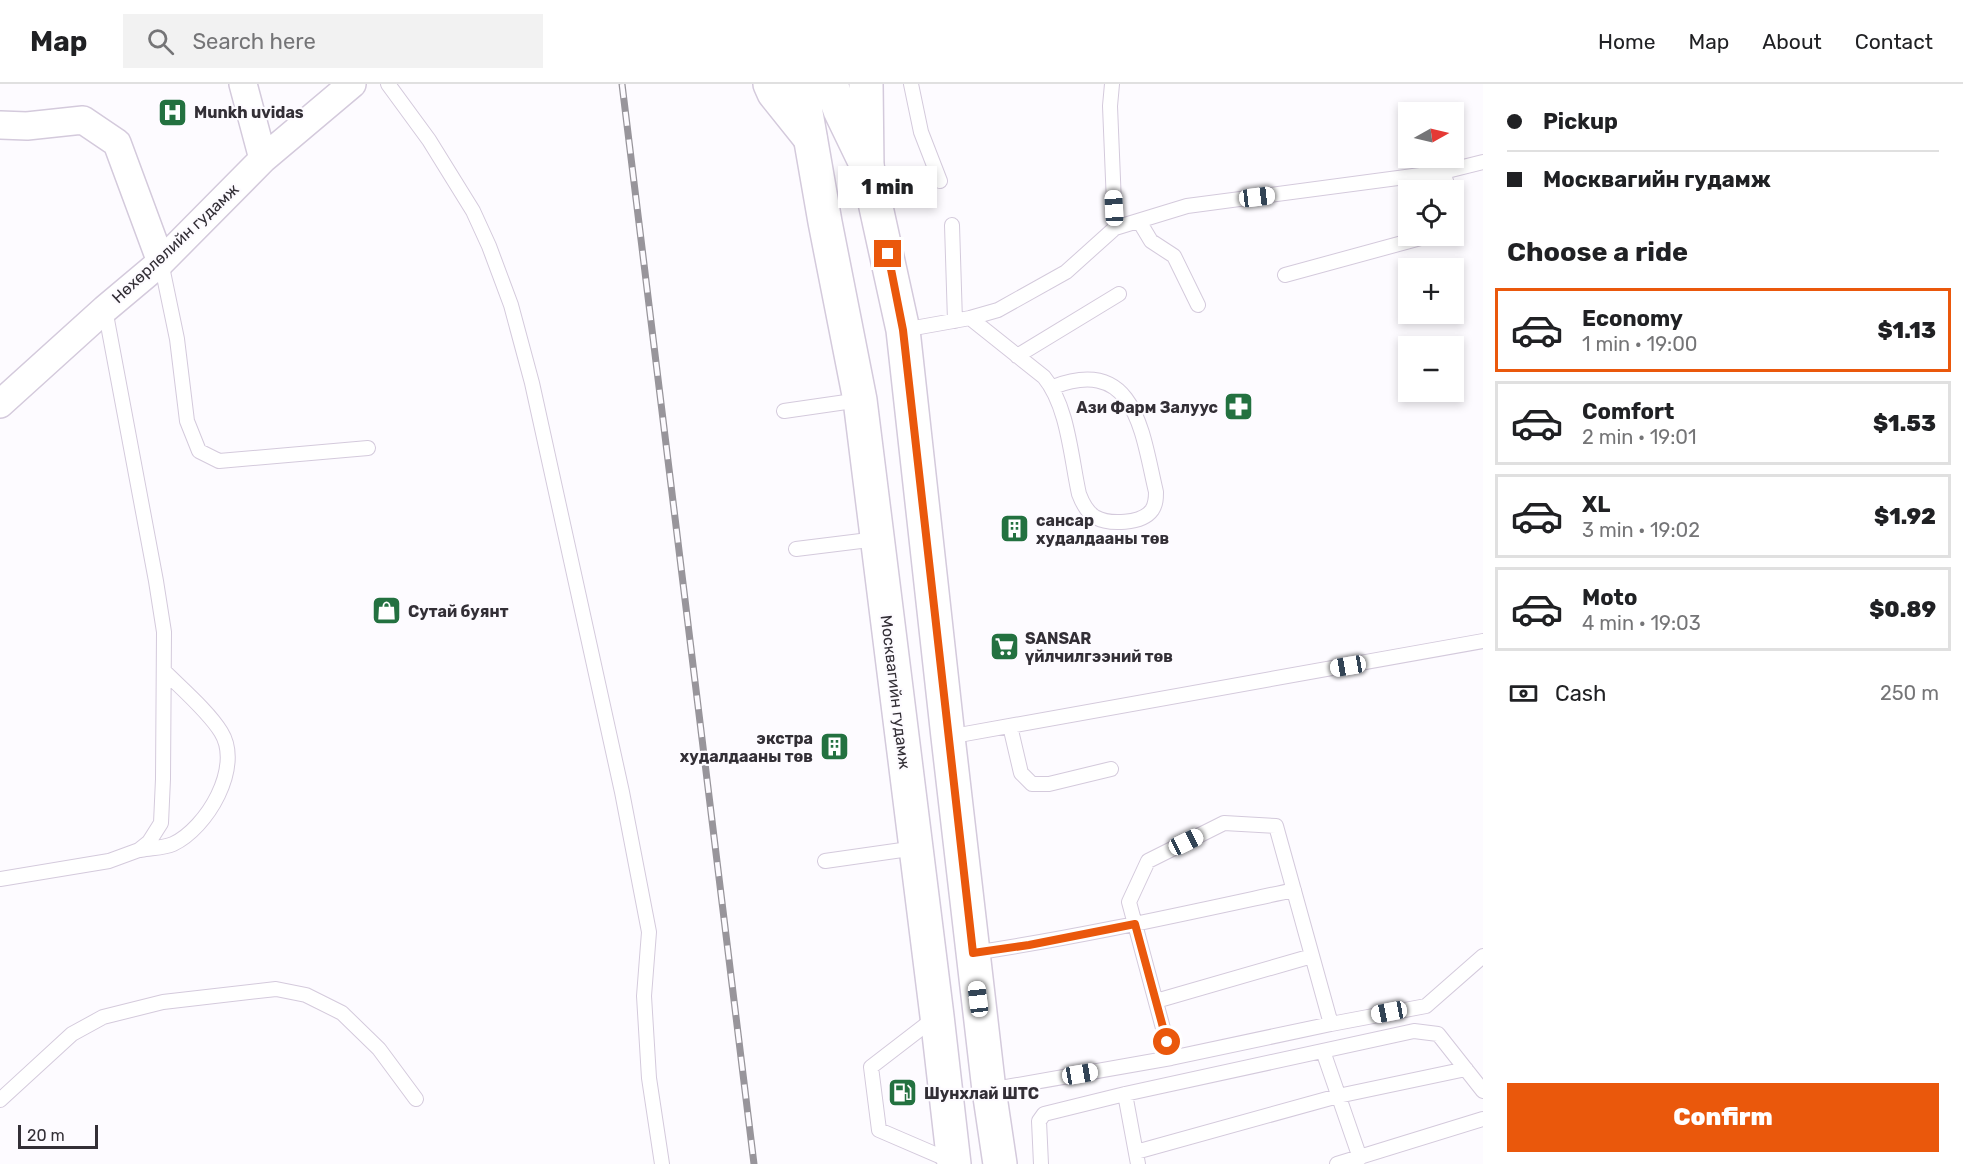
<!DOCTYPE html>
<meta charset="utf-8">
<style>
body{margin:0;font-family:Rubik,sans-serif;background:#f2f2f2;color:#202124;height:100vh;display:flex;flex-direction:column;font-size:22px;white-space:nowrap}
*{box-sizing:border-box;margin:0}
p{font-size:20px;color:#757577}
.icon{flex:none;width:33px;height:33px;fill:none;stroke:currentColor;stroke-width:2;stroke-linecap:round;stroke-linejoin:round}
.map{position:relative;flex:1;overflow:hidden}
.drawer{display:flex;flex-direction:column;background:#fff;width:480px}
.drawer>*{flex:none}
.banner{display:grid;align-content:center;height:132px;padding:0 24px;background:#fff}
.needle{width:39px;rotate:82deg}
.fabs{position:absolute;left:1398px;top:18px;display:grid;gap:12px}
.fabs a{display:grid;place-items:center;width:66px;height:66px;border-radius:0px;background:#fff;box-shadow:0 3px 9px #0003;font-size:30px}
.scale{position:absolute;left:18px;bottom:15px;width:80px;box-sizing:border-box;padding-left:6px;border:3px solid #332f36;border-top:0;font-size:16px;line-height:21px;white-space:nowrap;color:#332f36;-webkit-text-stroke:4px #fdfbff;paint-order:stroke}
.end{position:absolute;width:27px;height:27px;margin:-14px;border:8px solid #ea580c;background:#fff;box-shadow:0 0 0 3px #fff}
.from{border-radius:50%}
.bubble{position:absolute;height:42px;border-radius:0px;background:#fff;box-shadow:0 3px 9px #0003;font-size:20px;font-weight:800;line-height:42px;text-align:center}
.car{position:absolute;width:18px;height:36px;margin:-18px -9px;border-radius:8px;box-shadow:0 0 4px 2px #0007;background:linear-gradient(#fff 24%,#345 0 40%,#fff 0 76%,#345 0 86%,#fff 0)}
.banner b{display:flex;align-items:center;gap:21px;height:57px;font-size:22px}
.banner b+b{border-top:2px solid #e0e0e0}
.banner i{width:15px;height:15px;background:#202124}
ul{padding:0;list-style:none}
li{display:flex;align-items:center;gap:18px;height:84px;margin:0 12px 9px;padding:0 12px;border:3px solid #e0e0e0;border-radius:0px}
li div{flex:1}
li b{display:block;font-size:22px}
li em{font-style:normal;font-weight:800}
li.current{border-color:#ea580c}
li>.icon{width:54px;height:54px;stroke-width:1.5}
h2{padding:0 24px;font-size:27px;line-height:72px}
.pay{display:flex;align-items:center;gap:15px;height:66px;padding:0 24px;font-size:22px}
.pay p{margin-inline-start:auto}
.primary-button{display:flex;gap:12px;margin-top:auto;padding:12px 24px}
.primary-button a{flex:1;height:69px;border-radius:0px;background:#ea580c;color:#fff;font-size:24px;font-weight:800;line-height:69px;text-align:center}
header{display:flex;align-items:center;gap:36px;box-sizing:border-box;height:84px;padding:0 30px;background:#fff;border-bottom:2px solid #e0e0e0}
header strong{font-size:28px}
nav{display:flex;gap:33px;margin-inline-start:auto;font-size:21px}
.search{width:420px;height:54px;background:#f2f2f2;display:flex;align-items:center;gap:15px;box-sizing:border-box;padding:0 21px;border-radius:0px;color:#757577;font-size:22px}
main{display:flex;flex:1;min-height:0}
.map>svg:first-child{display:block}
</style>
<header>
<strong>Map</strong>
<div class="search"><svg class="icon" aria-label="search" viewBox="0 0 24 24"><circle cx="10" cy="10" r="6"/><path d="M15 15l6 6"/></svg>Search here</div>
<nav><a>Home</a><a>Map</a><a>About</a><a>Contact</a></nav>
</header>
<main>
<div class="map">
<svg width="1483" height="1080" viewBox="0 0 1483 1080">
<rect width="100%" height="100%" fill="#fdfbff"/>
<g fill="none" stroke-linecap="round" stroke-linejoin="round">
<defs>
<path id="service" d="M388,0L429,56L473,127L489,162L511,221L532,299L622,708L649,848L644,912L649,994L662,1080
M911,0L921,48L940,97
M1112,0L1110,22L1115,144L1187,122L1443,88L1483,78
M1443,88L1449,106
M1454,121L1455,125L1454,129
M1139,137L1151,157L1174,172L1198,221
M952,141L955,237
M161,178L177,255L187,337L199,367L219,377L368,364
M1285,191L1428,152
M970,234L1044,293C1068,322 1071,374 1079,410C1082,418 1087,428 1095,433C1109,441 1142,440 1152,426C1156,420 1156,414 1156,408C1142,349 1136,271 1053,303
M903,246L970,234L998,226L1066,188L1115,144
M1017,272L1119,210
M784,327L860,316
M796,465L877,455
M1010,642L1021,689L1032,700H1049L1111,685
M948,653L1483,557
M141,766C151,764 164,764 173,760C207,744 243,683 221,648C209,628 181,604 164,587
M825,777L916,764
M0,795L109,777L139,766L149,758L161,739L163,695L164,548L156,497L105,225
M973,869C1081,853 1187,829 1294,806
M1156,917L1312,872
M936,933L871,983L879,1046L951,1077
M1323,967L1360,1074
M1171,974L1331,940
M989,1006L1171,974L1129,818L1148,777L1224,739L1276,742L1331,940L1426,922L1483,872
M1125,1010L1138,1080
M0,1016L72,950L103,933L163,918L276,905L306,911L342,929L379,965L416,1015
M1136,1068L1338,1012L1466,985
M1041,1080L1039,1037L1044,1030L1125,1010L1414,947L1438,950L1483,1007
M1337,1080L1483,1035"/>
<path id="minor" d="M243,0L263,75
M0,41L27,42L83,36L117,59L161,178
M0,320L105,225L161,178L263,75L352,0"/>
<path id="secondary" d="M770,0L774,9L810,54
M866,0L867,82"/>
<path id="trunk" d="M801,0L825,138L860,316L937,932L954,1080
M831,0L840,26L867,82L903,246L948,653L989,1006L1000,1080"/>
</defs>
<use href="#service" stroke="#d4cadc" stroke-width="16"/>
<use href="#minor" stroke="#d4cadc" stroke-width="30"/>
<use href="#secondary" stroke="#d4cadc" stroke-width="36"/>
<use href="#trunk" stroke="#d4cadc" stroke-width="36"/>
<use href="#service" stroke="#fff" stroke-width="14"/>
<use href="#minor" stroke="#fff" stroke-width="27"/>
<use href="#secondary" stroke="#fff" stroke-width="33"/>
<use href="#trunk" stroke="#fff" stroke-width="33"/>
<defs>
<path id="rail" d="M622,0L754,1080"/>
</defs>
<use href="#rail" stroke="#98959b" stroke-width="7"/>
<use href="#rail" stroke="#fdfbff" stroke-width="4.5" stroke-dasharray="14" stroke-linecap="butt"/>
</g>
<g fill="none" stroke-linecap="round" stroke-linejoin="round">
<path stroke="#ea580c" stroke-width="8" d="M888,170L903,246L973,869L1029,861L1135,840L1167,958"/>
</g>
<defs>
<symbol id="hospital-square" viewBox="-11 -11 22 22"><rect x="-9" y="-9" width="18" height="18" rx="4" fill="#237140" stroke="#fdfbff"/><path d="M-5-5h3v3.5h4V-5h3V5h-3V1.5h-4V5h-3Z" fill="#fff"/></symbol>
<symbol id="pharmacy-square" viewBox="-11 -11 22 22"><rect x="-9" y="-9" width="18" height="18" rx="4" fill="#237140" stroke="#fdfbff"/><path d="M-2-6h4v4h4v4h-4v4h-4v-4h-4v-4h4Z" fill="#fff"/></symbol>
<symbol id="building-square" viewBox="-11 -11 22 22"><rect x="-9" y="-9" width="18" height="18" rx="4" fill="#237140" stroke="#fdfbff"/><path d="M-4-6H4V6H1V3H-1V6H-4ZM-2.5-4.3h1.7v1.8h-1.7ZM.8-4.3h1.7v1.8H.8ZM-2.5-1h1.7V.8h-1.7ZM.8-1h1.7V.8H.8Z" fill="#fff"/></symbol>
<symbol id="shop-square" viewBox="-11 -11 22 22"><rect x="-9" y="-9" width="18" height="18" rx="4" fill="#237140" stroke="#fdfbff"/><path d="M-5-2.5h2.3a2.7 3.5 0 0 1 5.4 0H5L5.5 6h-11ZM-1.5-2.5h3a1.5 2.3 0 0 0-3 0Z" fill="#fff"/></symbol>
<symbol id="supermarket-square" viewBox="-11 -11 22 22"><rect x="-9" y="-9" width="18" height="18" rx="4" fill="#237140" stroke="#fdfbff"/><path d="M-6-5.5h2.5l.6 2H6L4.5 2H-2.5L-4.4-4H-6ZM-1.5 3.2a1.3 1.3 0 1 0 .1 0ZM3 3.2a1.3 1.3 0 1 0 .1 0Z" fill="#fff"/></symbol>
<symbol id="fuel-square" viewBox="-11 -11 22 22"><rect x="-9" y="-9" width="18" height="18" rx="4" fill="#237140" stroke="#fdfbff"/><path d="M-5.5-6h7V0h2V4h1.3V-2.5L3-4.5l.8-.8L6-3V5H2.5V1h-1V6h-7ZM-4.2-4.7v3.2H.2V-4.7Z" fill="#fff"/></symbol>
</defs>
<g fill-rule="evenodd">
<use href="#hospital-square" x="156" y="12" width="33" height="33"/>
<use href="#pharmacy-square" x="1222" y="306" width="33" height="33"/>
<use href="#building-square" x="998" y="428" width="33" height="33"/>
<use href="#shop-square" x="370" y="510" width="33" height="33"/>
<use href="#supermarket-square" x="988" y="546" width="33" height="33"/>
<use href="#building-square" x="818" y="646" width="33" height="33"/>
<use href="#fuel-square" x="886" y="992" width="33" height="33"/>
</g>
<g text-anchor="middle" stroke-width="4.5" stroke-linejoin="round" paint-order="stroke">
<g font-size="16" font-weight="bold" fill="#332f36" stroke="#fdfbff" text-anchor="start">
<text x="194" y="34">Munkh uvidas</text>
<text x="1218" y="329" text-anchor="end">Ази Фарм Залуус</text>
<text x="1036" y="442">сансар<tspan x="1036" dy="18">худалдааны төв</tspan></text>
<text x="408" y="533">Сутай буянт</text>
<text x="1025" y="560">SANSAR<tspan x="1025" dy="18">үйлчилгээний төв</tspan></text>
<text x="813" y="660" text-anchor="end">экстра<tspan x="813" dy="18">худалдааны төв</tspan></text>
<text x="924" y="1015">Шунхлай ШТС</text>
</g>
<g font-size="16" fill="#332f36" stroke="#fdfbff">
<text transform="translate(175 159) rotate(-43)" y="6">Нөхөрлөлийн гудамж</text>
<text transform="translate(896 608) rotate(83)" y="6">Москвагийн гудамж</text>
</g>
</g>
</svg>
<div class="fabs">
<a><svg class="needle" viewBox="-14 -14 28 28"><path d="M0-13l5 13h-10z" fill="#e53935"/><path d="M0 13l5-13h-10z" fill="#757577"/></svg></a>
<a><svg class="icon" aria-label="locate" viewBox="0 0 24 24"><circle cx="12" cy="12" r="6"/><path d="M12 2v4M12 18v4M2 12h4M18 12h4"/></svg></a>
<a>+</a>
<a>−</a>
</div>
<div class="scale">20 m</div>
<i class="end from" style="left:1167px;top:958px"></i>
<i class="end" style="left:888px;top:170px"></i>
<div class="bubble" style="left:838px;top:82px;width:99px">1 min</div>
<i class="car" style="left:1257px;top:113px;rotate:83deg"></i>
<i class="car" style="left:1114px;top:124px;rotate:357deg"></i>
<i class="car" style="left:1348px;top:582px;rotate:260deg"></i>
<i class="car" style="left:1186px;top:758px;rotate:64deg"></i>
<i class="car" style="left:978px;top:915px;rotate:353deg"></i>
<i class="car" style="left:1389px;top:928px;rotate:259deg"></i>
<i class="car" style="left:1080px;top:990px;rotate:80deg"></i>
</div>
<section class="drawer">
<div class="banner">
<b><i class="from"></i>Pickup</b>
<b><i></i>Москвагийн гудамж</b>
</div>
<h2>Choose a ride</h2>
<ul>
<li class="current"><svg class="icon" aria-label="car" viewBox="0 0 24 24"><path d="M5 17H2v-5l4-1 3-4h7l3 4 3 1v5h-3M9 17h6M6 11h13"/><circle cx="7" cy="17" r="2"/><circle cx="17" cy="17" r="2"/></svg><div><b>Economy</b><p>1 min · 19:00</p></div><em>$1.13</em></li>
<li><svg class="icon" aria-label="car" viewBox="0 0 24 24"><path d="M5 17H2v-5l4-1 3-4h7l3 4 3 1v5h-3M9 17h6M6 11h13"/><circle cx="7" cy="17" r="2"/><circle cx="17" cy="17" r="2"/></svg><div><b>Comfort</b><p>2 min · 19:01</p></div><em>$1.53</em></li>
<li><svg class="icon" aria-label="car" viewBox="0 0 24 24"><path d="M5 17H2v-5l4-1 3-4h7l3 4 3 1v5h-3M9 17h6M6 11h13"/><circle cx="7" cy="17" r="2"/><circle cx="17" cy="17" r="2"/></svg><div><b>XL</b><p>3 min · 19:02</p></div><em>$1.92</em></li>
<li><svg class="icon" aria-label="car" viewBox="0 0 24 24"><path d="M5 17H2v-5l4-1 3-4h7l3 4 3 1v5h-3M9 17h6M6 11h13"/><circle cx="7" cy="17" r="2"/><circle cx="17" cy="17" r="2"/></svg><div><b>Moto</b><p>4 min · 19:03</p></div><em>$0.89</em></li>
</ul>
<div class="pay"><svg class="icon" aria-label="cash" viewBox="0 0 24 24"><path d="M3 7h18v10H3z"/><circle cx="12" cy="12" r="2"/></svg>Cash<p>250 m</p></div>
<div class="primary-button"><a>Confirm</a></div>
</section>
</main>
